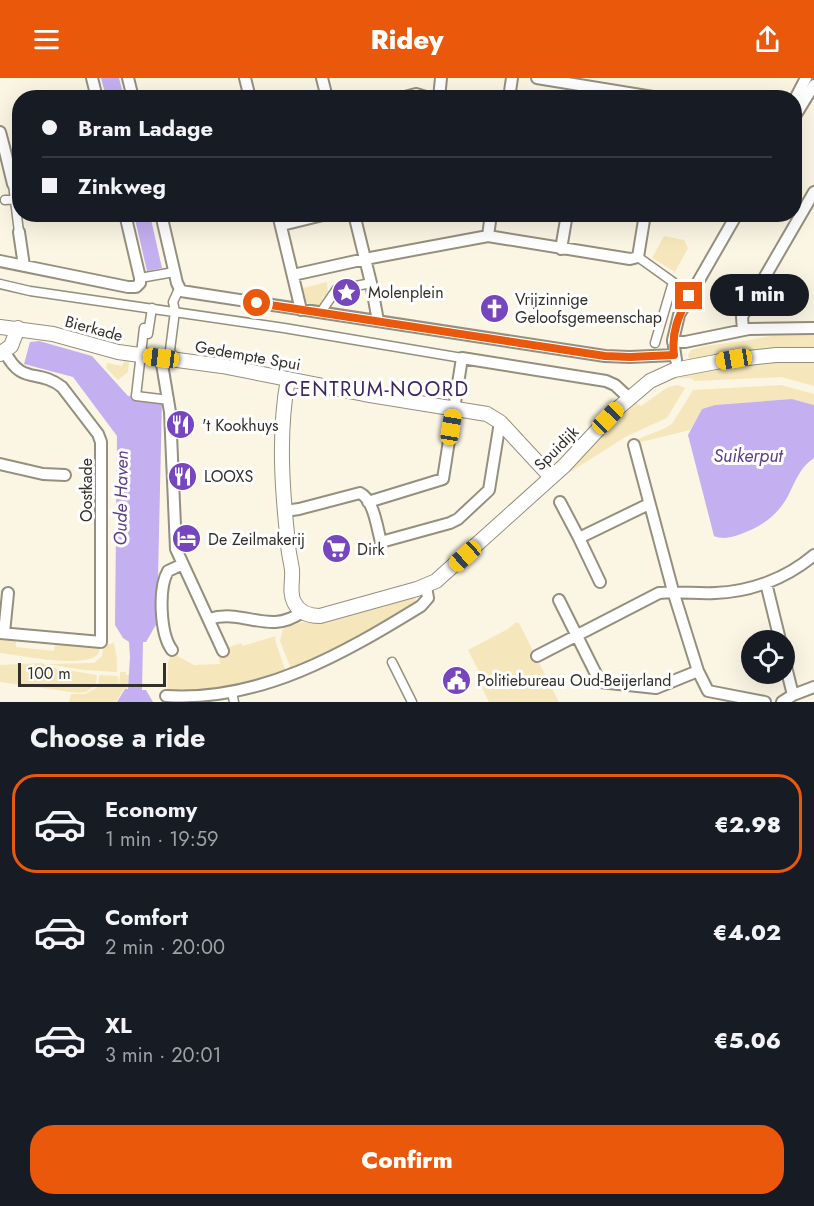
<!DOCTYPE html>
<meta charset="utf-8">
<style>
body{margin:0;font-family:Jost,sans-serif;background:#242831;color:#f1f3f6;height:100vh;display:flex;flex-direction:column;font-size:22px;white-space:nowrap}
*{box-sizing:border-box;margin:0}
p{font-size:20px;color:#9ea1a6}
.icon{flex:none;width:33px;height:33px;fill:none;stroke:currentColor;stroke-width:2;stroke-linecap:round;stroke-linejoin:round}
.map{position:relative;height:624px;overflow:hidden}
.details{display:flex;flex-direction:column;background:#171b24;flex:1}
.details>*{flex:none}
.hud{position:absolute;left:12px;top:12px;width:790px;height:132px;border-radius:24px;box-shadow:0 6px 24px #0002;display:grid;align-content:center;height:132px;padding:0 30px;background:#171b24}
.fabs{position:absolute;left:741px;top:552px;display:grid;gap:12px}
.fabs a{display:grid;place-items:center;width:54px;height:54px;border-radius:50%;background:#171b24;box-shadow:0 6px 24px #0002;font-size:30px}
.scale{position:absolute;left:18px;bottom:15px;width:148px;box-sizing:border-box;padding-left:6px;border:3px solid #323029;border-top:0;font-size:16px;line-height:21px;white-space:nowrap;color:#323029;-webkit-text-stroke:4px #fff;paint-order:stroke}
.end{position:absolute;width:27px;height:27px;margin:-14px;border:8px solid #ea580c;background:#fff;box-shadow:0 0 0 3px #fff}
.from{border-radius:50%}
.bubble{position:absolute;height:42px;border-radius:21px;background:#171b24;box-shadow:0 6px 24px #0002;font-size:20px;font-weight:800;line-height:42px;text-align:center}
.car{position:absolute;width:18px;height:36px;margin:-18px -9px;border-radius:8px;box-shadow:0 0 4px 2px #0007;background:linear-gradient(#f5c518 24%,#345 0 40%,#f5c518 0 76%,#345 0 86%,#f5c518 0)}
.hud b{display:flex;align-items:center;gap:21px;height:57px;font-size:22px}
.hud b+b{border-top:2px solid #363941}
.hud i{width:15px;height:15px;background:#f1f3f6}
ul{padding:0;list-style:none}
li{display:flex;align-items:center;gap:18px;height:99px;margin:0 12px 9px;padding:0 18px;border:3px solid transparent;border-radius:24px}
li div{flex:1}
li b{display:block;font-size:22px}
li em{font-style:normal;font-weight:800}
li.active{border-color:#ea580c}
li>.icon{width:54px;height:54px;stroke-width:1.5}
h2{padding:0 30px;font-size:27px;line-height:72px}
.cta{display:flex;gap:12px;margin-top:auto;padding:12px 30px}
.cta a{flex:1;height:69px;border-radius:24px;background:#ea580c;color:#fff;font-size:24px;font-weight:800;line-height:69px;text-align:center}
header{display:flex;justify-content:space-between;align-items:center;height:78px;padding:0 30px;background:#ea580c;color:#fff;font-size:27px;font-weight:800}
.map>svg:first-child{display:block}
</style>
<header><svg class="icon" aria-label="menu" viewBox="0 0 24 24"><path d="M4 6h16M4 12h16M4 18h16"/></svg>Ridey<svg class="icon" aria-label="share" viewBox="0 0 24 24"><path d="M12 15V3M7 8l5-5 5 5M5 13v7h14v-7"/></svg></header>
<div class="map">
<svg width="814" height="624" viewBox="0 0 814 624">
<rect width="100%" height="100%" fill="#fbf6e4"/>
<path fill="#f5e7bb" d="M664,158L684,162L688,170L675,194L652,180Z
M301,202L303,210L327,204L328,216L322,220L323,226L318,231C303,226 299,216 301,202Z
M814,257V271L760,272L689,281L688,277L691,272L705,268L750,262L771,258Z
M814,281V308L781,299L695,303L690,300L668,301L730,287Z
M124,283L129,284L128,294L118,302L106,290L107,285L122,288Z
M678,307L685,310L667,340L627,358L572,393L562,397L635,324L641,328L668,309Z
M781,307L814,316V327L792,321L715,327L702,331L690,352L637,365L636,362L663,351L672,346L693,312Z
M413,520L417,522L416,526L345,567L291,591L280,563L283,551L301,544L320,546Z
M516,544L519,545L559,624H489L476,598L480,596L468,572L508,551Z
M0,558L16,560V569L54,573L55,564L99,567V575C87,592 20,577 0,575Z
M276,558L275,562L286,594L234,609L198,613H167L168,584L172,575L194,587L220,586L218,573L241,565L242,568Z
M114,565L117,581V594L84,592L47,586L94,585L102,578L104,567Z
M42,585L49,589L97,597L96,607L86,614L78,615L0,604V587Z
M120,594H126V597H129L127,611H124L116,624H69L71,616H85L98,609L99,597L118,598L119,610Z"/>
<path fill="#c4aff0" d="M101,0H119L124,19H106Z
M134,137H150L162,190L147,193Z
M39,263L92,278L128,318L162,322L157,545L146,564H143L142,612H146L153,624H117L125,611H128L130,579L129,564L123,560L115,547L117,358L73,299L24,286L30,264Z
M792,321L814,327V380C800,389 795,404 788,418C778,437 761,449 741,456C732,459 724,462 714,458L688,357L702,331L715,327Z"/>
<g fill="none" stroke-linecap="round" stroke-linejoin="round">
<defs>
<path id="pedestrian" d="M13,106L19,154
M5,122L19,121
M638,179L673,204L655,265
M140,200L174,194
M0,206L30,213L284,250L462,280
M321,234L336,212L371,205
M144,250L136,318L169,322
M148,256L152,230
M174,282L170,272L175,233L173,224L179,211
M392,584L412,624
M232,614L234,624"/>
<path id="minor" d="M92,0L97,20
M128,0L133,20
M245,0L250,20
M322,0L327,20
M537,0L659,20
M401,20L416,16L429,20
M439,20L441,0
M509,20L512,0
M795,21L806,0
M795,38L814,7
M0,54L4,69H0
M4,69L13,106
M161,136L177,205L181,213L605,278L630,279L674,277
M278,136L301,232
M354,136L371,205L378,243
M286,146L327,136
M19,154L24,188
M488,158L491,136
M561,171L567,136
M0,183L128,209H136L140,205V200L125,136
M293,197L365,181L488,158L630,181L638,179L645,136
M743,252L742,239L745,233L814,114
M673,264H685L749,251L814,250
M161,280L170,334L176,471L223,573
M676,282L673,262L679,237L737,136
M634,367L673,513L698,593L708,613L765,624
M0,386L43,396L65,397
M368,424L443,401L462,280L606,303L615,307L629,320
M560,424L579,460L649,426
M285,433L299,431L360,415C374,422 377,450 381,464L450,445L458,441L489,412L500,344
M579,460L600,504
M766,505L780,562
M559,522L600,604L656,610L698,593
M209,541C244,530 269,558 302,534
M0,555L101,564V364L98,356L62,309C38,290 22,308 5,274
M4,555L8,515
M172,572C160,556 158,510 168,493L183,486
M537,578L659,515C678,513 696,516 715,515C751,514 787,500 814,477
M784,581L793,617
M166,618C260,624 343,576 421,528L428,520L426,509
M782,624L793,617L814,609"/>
<path id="tertiary" d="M0,249L53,256L118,274L222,288L364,316L487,336L500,344L551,399
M0,276L11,268L18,250
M288,301C278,354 282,411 288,465C288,474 291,483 292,492C293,503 289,514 294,524C299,535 309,538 320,538L417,511L436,503L564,388L617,331L650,303L674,292L721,283L776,277H814"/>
</defs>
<use href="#pedestrian" stroke="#948f7e" stroke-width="11"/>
<use href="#minor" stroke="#948f7e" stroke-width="14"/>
<use href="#tertiary" stroke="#948f7e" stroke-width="16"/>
<use href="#pedestrian" stroke="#fff" stroke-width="8"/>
<use href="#minor" stroke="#fff" stroke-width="10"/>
<use href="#tertiary" stroke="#fff" stroke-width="14"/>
</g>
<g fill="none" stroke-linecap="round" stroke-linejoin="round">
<path stroke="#ea580c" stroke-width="8" d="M257,225L605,278L630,279L674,277C671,254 679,237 689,218"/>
</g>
<defs>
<symbol id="sight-disc" viewBox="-11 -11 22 22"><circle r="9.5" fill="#7745bd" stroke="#fff"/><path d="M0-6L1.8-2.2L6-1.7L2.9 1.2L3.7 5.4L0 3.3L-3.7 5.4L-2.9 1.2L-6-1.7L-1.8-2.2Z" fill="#fff"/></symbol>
<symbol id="church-disc" viewBox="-11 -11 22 22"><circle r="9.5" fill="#7745bd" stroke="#fff"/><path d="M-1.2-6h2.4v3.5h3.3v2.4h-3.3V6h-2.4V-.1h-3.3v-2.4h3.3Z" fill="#fff"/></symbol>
<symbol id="restaurant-disc" viewBox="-11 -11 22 22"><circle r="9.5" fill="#7745bd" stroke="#fff"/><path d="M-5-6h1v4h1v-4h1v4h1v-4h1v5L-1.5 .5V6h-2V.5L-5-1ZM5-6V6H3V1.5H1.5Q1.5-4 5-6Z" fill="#fff"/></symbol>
<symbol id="hotel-disc" viewBox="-11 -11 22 22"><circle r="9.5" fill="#7745bd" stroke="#fff"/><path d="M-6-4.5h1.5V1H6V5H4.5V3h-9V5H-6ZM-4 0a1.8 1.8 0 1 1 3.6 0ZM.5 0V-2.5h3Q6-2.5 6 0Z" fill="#fff"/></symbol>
<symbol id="supermarket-disc" viewBox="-11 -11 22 22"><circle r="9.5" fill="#7745bd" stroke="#fff"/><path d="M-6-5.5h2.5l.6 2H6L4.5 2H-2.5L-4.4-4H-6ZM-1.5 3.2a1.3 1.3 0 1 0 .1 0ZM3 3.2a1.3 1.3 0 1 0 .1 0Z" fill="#fff"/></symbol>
<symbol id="civic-disc" viewBox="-11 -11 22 22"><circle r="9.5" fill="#7745bd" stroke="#fff"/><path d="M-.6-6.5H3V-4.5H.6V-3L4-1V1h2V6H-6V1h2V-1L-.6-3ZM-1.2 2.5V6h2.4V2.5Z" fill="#fff"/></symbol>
</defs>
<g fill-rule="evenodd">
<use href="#sight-disc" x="330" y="198" width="33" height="33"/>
<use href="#church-disc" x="478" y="214" width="33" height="33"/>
<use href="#restaurant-disc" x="164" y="330" width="33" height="33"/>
<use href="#restaurant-disc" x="166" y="382" width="33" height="33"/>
<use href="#hotel-disc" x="170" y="444" width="33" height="33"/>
<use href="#supermarket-disc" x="320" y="454" width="33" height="33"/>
<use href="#civic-disc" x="440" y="586" width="33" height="33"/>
</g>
<g text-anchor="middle" stroke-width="6" stroke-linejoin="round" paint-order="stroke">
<g font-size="16" fill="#323029" stroke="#fff" text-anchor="start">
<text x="368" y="220">Molenplein</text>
<text x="515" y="227">Vrijzinnige<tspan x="515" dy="18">Geloofsgemeenschap</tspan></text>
<text x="202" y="353">'t Kookhuys</text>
<text x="204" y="404">LOOXS</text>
<text x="208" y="467">De Zeilmakerij</text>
<text x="357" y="477">Dirk</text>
<text x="477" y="608">Politiebureau Oud-Beijerland</text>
</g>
<g font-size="16" fill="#323029" stroke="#fff">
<text transform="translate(94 250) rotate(15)" y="6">Bierkade</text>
<text transform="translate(248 277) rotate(10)" y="6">Gedempte Spui</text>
<text transform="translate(556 370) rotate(-45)" y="6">Spuidijk</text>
<text transform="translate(86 412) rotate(-90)" y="6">Oostkade</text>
</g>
<g font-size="18" font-style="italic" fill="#5b3d8a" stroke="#fff">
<text x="748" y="384">Suikerput</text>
<text transform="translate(121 420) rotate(-89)" y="6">Oude Haven</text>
</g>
<g font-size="20" letter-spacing="1.5" fill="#3e2661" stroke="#fff">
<text x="377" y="318">CENTRUM-NOORD</text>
</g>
</g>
</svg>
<div class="fabs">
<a><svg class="icon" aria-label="locate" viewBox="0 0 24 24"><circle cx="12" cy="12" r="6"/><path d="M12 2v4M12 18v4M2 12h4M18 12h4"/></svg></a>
</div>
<div class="scale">100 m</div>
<i class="end from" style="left:257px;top:225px"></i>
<i class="end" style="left:689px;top:218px"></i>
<div class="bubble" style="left:710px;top:196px;width:99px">1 min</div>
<i class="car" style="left:161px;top:280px;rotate:277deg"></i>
<i class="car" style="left:734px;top:281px;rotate:261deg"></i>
<i class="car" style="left:608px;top:340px;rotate:44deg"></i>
<i class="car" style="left:451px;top:349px;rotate:9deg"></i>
<i class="car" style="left:465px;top:478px;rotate:228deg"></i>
<div class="hud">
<b><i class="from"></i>Bram Ladage</b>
<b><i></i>Zinkweg</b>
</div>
</div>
<section class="details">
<h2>Choose a ride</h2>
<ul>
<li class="active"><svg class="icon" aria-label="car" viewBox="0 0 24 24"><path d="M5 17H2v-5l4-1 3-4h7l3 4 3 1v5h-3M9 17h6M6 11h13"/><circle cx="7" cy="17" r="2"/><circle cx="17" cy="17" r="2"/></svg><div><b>Economy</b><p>1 min · 19:59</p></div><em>€2.98</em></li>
<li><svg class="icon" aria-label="car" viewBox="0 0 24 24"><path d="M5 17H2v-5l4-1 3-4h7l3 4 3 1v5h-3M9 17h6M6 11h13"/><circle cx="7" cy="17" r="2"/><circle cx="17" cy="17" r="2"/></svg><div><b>Comfort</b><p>2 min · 20:00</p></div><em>€4.02</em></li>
<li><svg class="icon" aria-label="car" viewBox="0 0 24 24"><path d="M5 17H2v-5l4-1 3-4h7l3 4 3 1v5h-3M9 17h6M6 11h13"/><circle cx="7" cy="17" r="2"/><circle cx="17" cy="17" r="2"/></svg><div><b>XL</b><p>3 min · 20:01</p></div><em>€5.06</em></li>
</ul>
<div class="cta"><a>Confirm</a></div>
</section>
